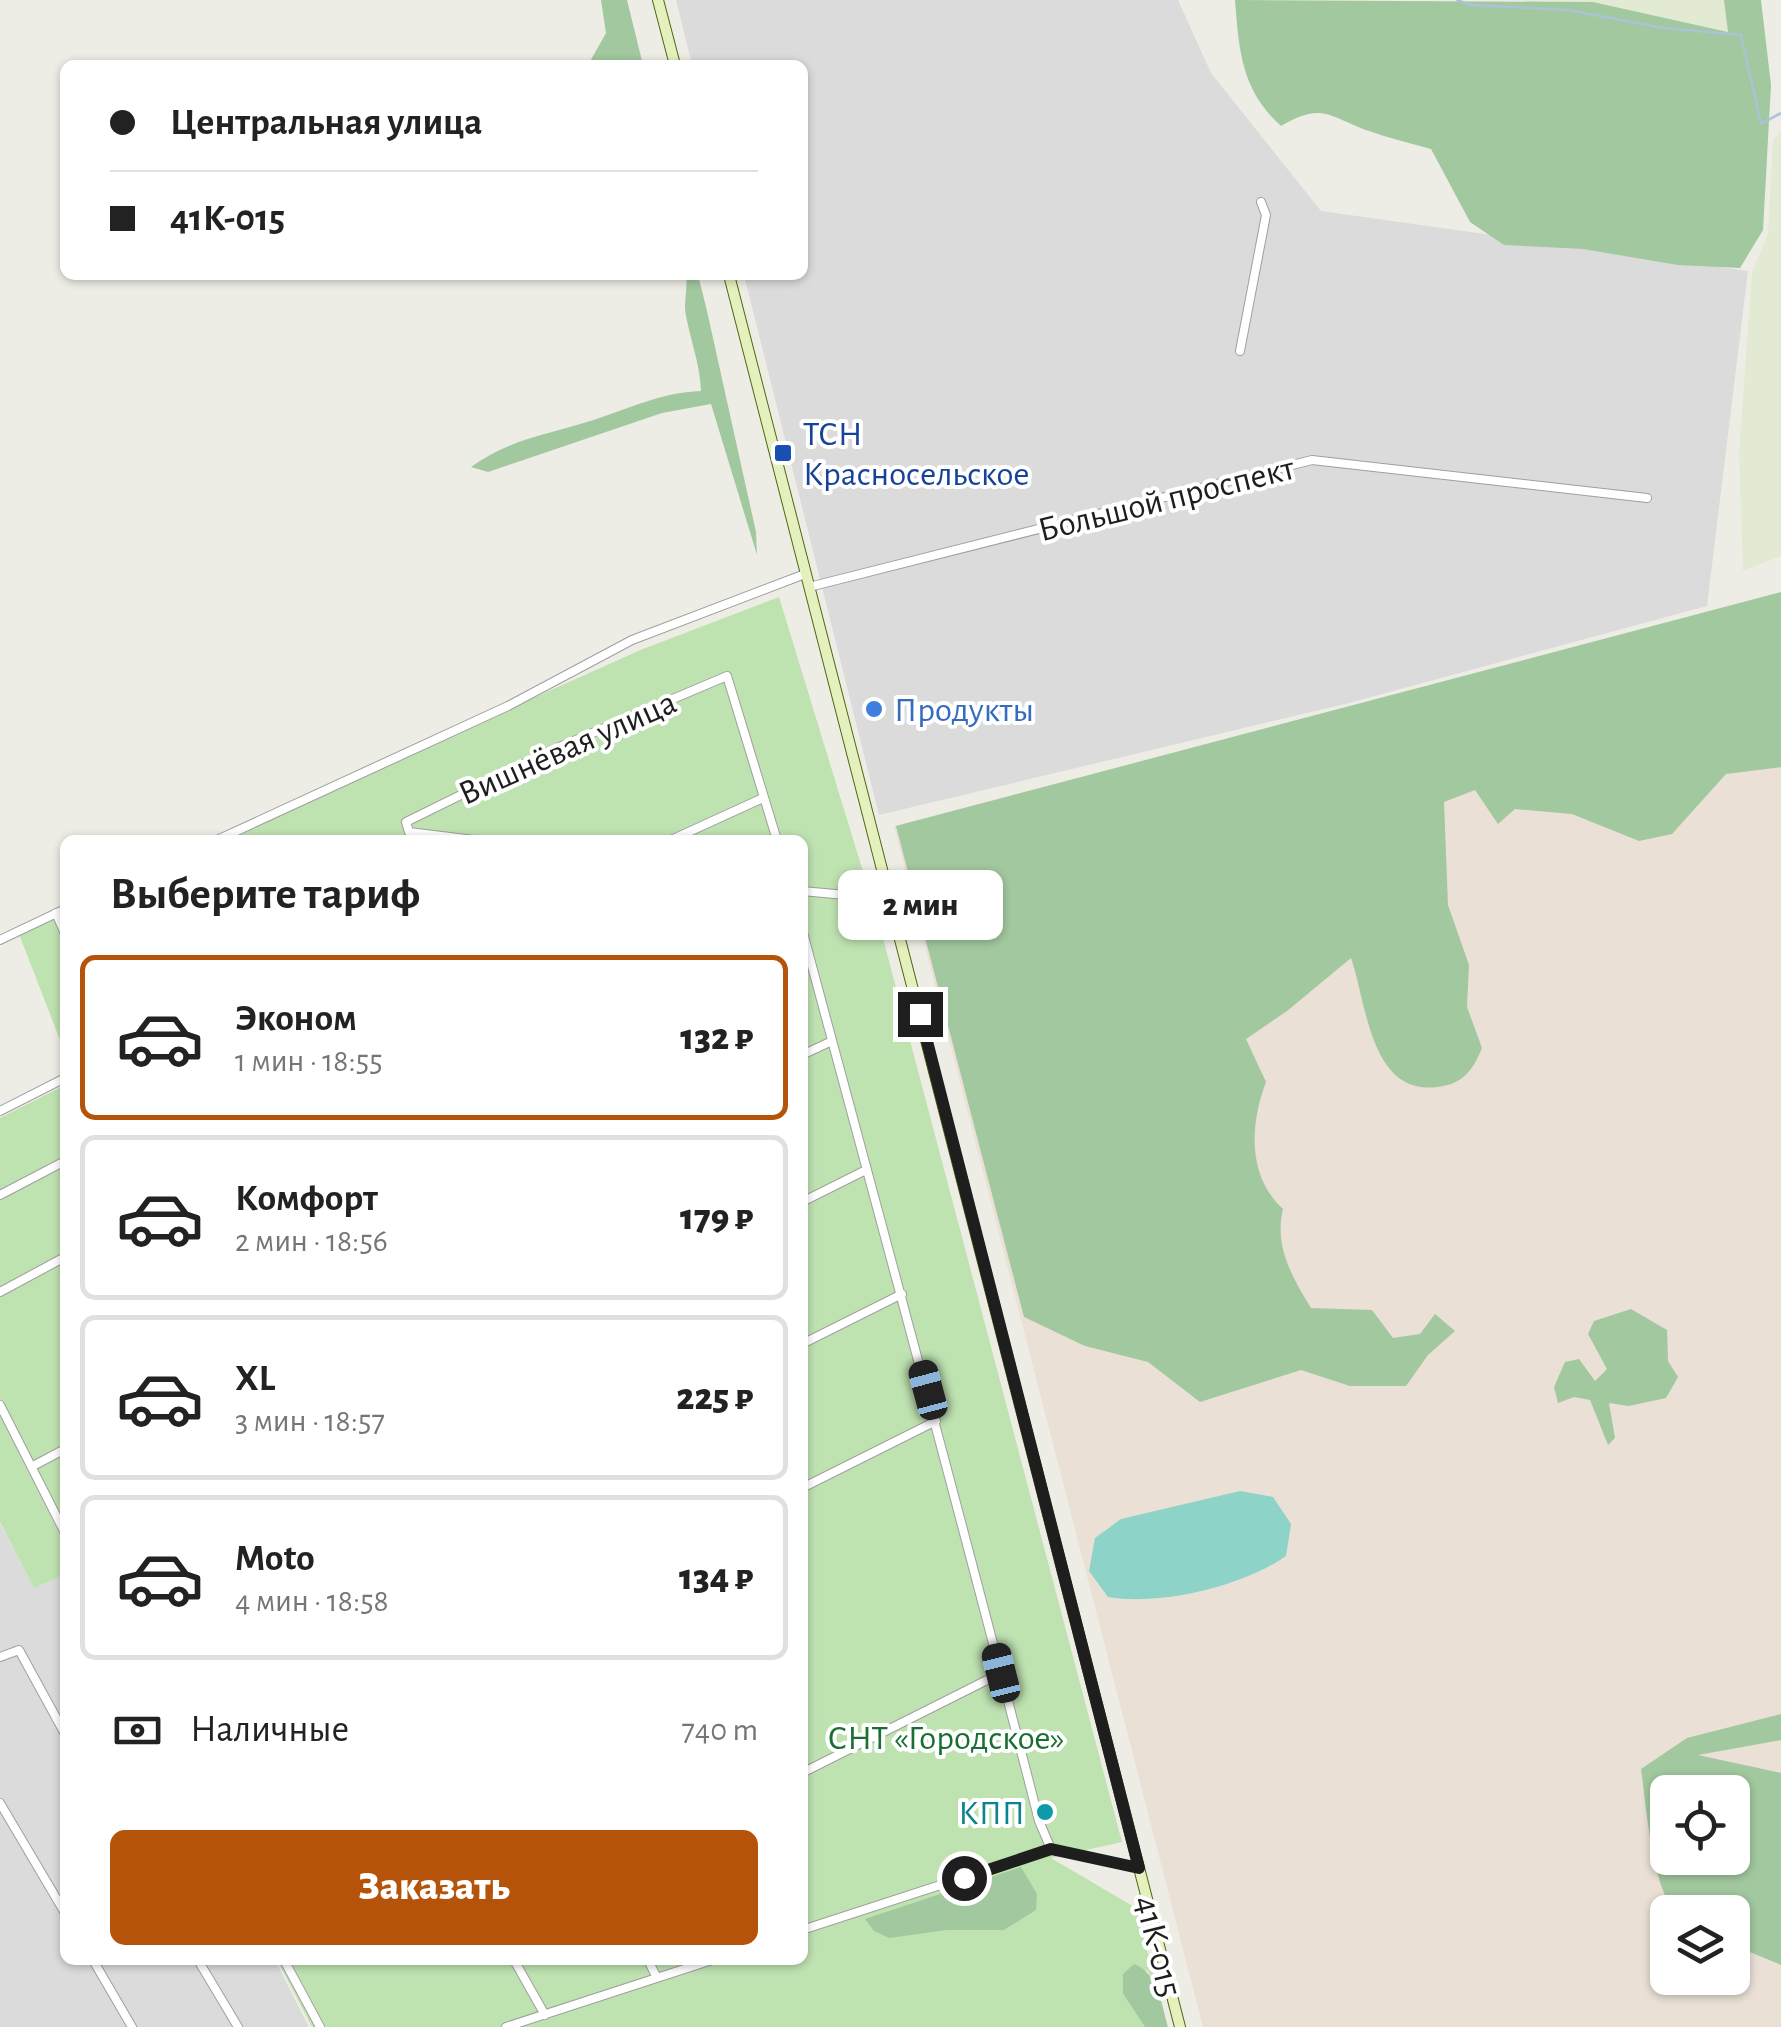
<!DOCTYPE html>
<html lang="ru">
<meta charset="utf-8">
<style>
body{margin:0;font-family:"Alegreya Sans",sans-serif;background:#f6f6f6;color:#222;height:100vh;display:flex;flex-direction:column;font-size:38px;white-space:nowrap}
*{box-sizing:border-box;margin:0}
p{font-size:32px;color:#767676}
.icon{flex:none;width:55px;height:55px;fill:none;stroke:currentColor;stroke-width:2;stroke-linecap:round;stroke-linejoin:round}
.map{position:relative;flex:1;overflow:hidden}
.panel{position:absolute;left:60px;top:835px;width:748px;height:1130px;display:flex;flex-direction:column;background:#fff;border-radius:15px;box-shadow:0 2px 8px #0004}
.panel>*{flex:none}
.guide{position:absolute;left:60px;top:60px;width:748px;height:220px;border-radius:15px;box-shadow:0 2px 8px #0004;display:grid;align-content:center;height:220px;padding:0 50px;background:#fff}
.tools{position:absolute;left:1650px;top:1775px;display:grid;gap:20px}
.tools a{display:grid;place-items:center;width:100px;height:100px;border-radius:15px;background:#fff;box-shadow:0 2px 8px #0004;font-size:50px}
.end{position:absolute;width:45px;height:45px;margin:-22px;border:12px solid #1e1e1e;background:#fff;box-shadow:0 0 0 5px #fff}
.from{border-radius:50%}
.bubble{position:absolute;height:70px;border-radius:15px;background:#fff;box-shadow:0 2px 8px #0004;font-size:32px;font-weight:800;line-height:70px;text-align:center}
.car{position:absolute;width:30px;height:60px;margin:-30px -15px;border-radius:12px;box-shadow:0 0 8px 2px #0007;background:linear-gradient(#222 24%,#8ab4d8 0 40%,#222 0 76%,#8ab4d8 0 86%,#222 0)}
.guide b{display:flex;align-items:center;gap:35px;height:95px;font-size:38px}
.guide b+b{border-top:2px solid #e0e0e0}
.guide i{width:25px;height:25px;background:#222}
ul{padding:0;list-style:none}
li{display:flex;align-items:center;gap:30px;height:165px;margin:0 20px 15px;padding:0 30px;border:5px solid #e0e0e0;border-radius:15px}
li div{flex:1}
li b{display:block;font-size:38px}
li em{font-style:normal;font-weight:800}
li.current{border-color:#b45309}
li>.icon{width:90px;height:90px;stroke-width:1.5}
h2{padding:0 50px;font-size:45px;line-height:120px}
.pay{display:flex;align-items:center;gap:25px;height:110px;padding:0 50px;font-size:38px}
.pay p{margin-inline-start:auto}
.action{display:flex;gap:20px;margin-top:auto;padding:20px 50px}
.action a{flex:1;height:115px;border-radius:15px;background:#b45309;color:#fff;font-size:40px;font-weight:800;line-height:115px;text-align:center}
.map>svg:first-child{display:block}
</style>
<div class="map">
<svg width="1781" height="2027" viewBox="0 0 1781 2027">
<rect width="100%" height="100%" fill="#eeede5"/>
<path fill="#dcdbdb" d="M676,0H1178L1211,73L1321,211L1748,271L1707,606L1349,703L879,815L744,275H802V65H692Z
M0,1523L34,1588L65,1574V1960H275L309,2027H0Z"/>
<path fill="#eae0d6" fill-rule="evenodd" d="M1781,594V2027H1203L894,826ZM1668,1792H1732V1858H1668ZM1668,1912H1732V1978H1668Z"/>
<path fill="#e3ead3" d="M1495,0H1724L1729,32L1593,2Z
M1781,131V556L1743,571L1739,452L1752,273L1768,233L1773,140Z"/>
<path fill="#bfe2b1" d="M779,597L880,927L1122,1842L1051,1858L1136,1908L1157,1987L1147,1970L1123,1994L1145,2027H312L277,1960H802V840H215L643,649Z
M65,910V1053L19,934Z
M65,1085V1574L34,1588L0,1522V1118Z"/>
<path fill="#a2c89f" fill-rule="evenodd" d="M601,0H627L643,65H588L606,33Z
M1235,0L1593,2L1728,32L1724,0H1761L1771,85L1763,230L1740,268L1678,265L1583,249L1504,245L1470,222L1431,149C1410,143 1389,138 1369,131C1329,117 1323,101 1281,126C1241,90 1239,50 1235,0Z
M686,275H698L707,311L756,532L757,555L711,404L662,413L488,472L471,467C508,440 545,435 587,422C626,410 661,392 701,391C700,364 691,342 686,316C683,303 688,289 686,275Z
M1781,592V767L1726,774L1672,834L1639,841L1572,814L1515,809L1498,824L1475,790L1444,802L1448,905L1469,965L1467,1007L1482,1048C1473,1070 1463,1084 1438,1087C1370,1096 1367,1004 1351,958L1287,1011L1246,1039L1266,1082C1250,1124 1247,1176 1283,1209C1274,1246 1292,1277 1311,1308L1372,1310L1393,1338L1420,1334L1435,1314L1455,1331L1428,1355L1406,1386H1350L1301,1370L1200,1402L1148,1362L1085,1346L1024,1317L896,826Z
M1631,1309L1667,1330L1668,1361L1678,1377L1666,1398L1629,1406L1609,1403L1615,1438L1608,1445L1590,1400L1574,1397L1558,1403L1554,1387L1565,1362L1579,1359L1595,1381L1607,1369L1588,1334L1594,1321Z
M1781,1714V1740L1698,1755L1781,1773V1965L1733,1945L1732,1912C1717,1912 1692,1917 1678,1911C1653,1900 1645,1796 1641,1769L1687,1738ZM1732,1792V1858H1668V1792Z
M1021,1867L1037,1894L1036,1910L1004,1930H947L889,1938L874,1931L865,1919Z
M1134,1964C1159,1974 1161,2003 1168,2027H1145L1123,1994V1974Z"/>
<path fill="#8dd3c7" d="M1240,1491L1273,1497L1291,1524L1286,1556C1243,1586 1160,1606 1108,1597L1089,1571L1095,1538L1121,1519Z"/>
<g fill="none" stroke-linecap="round" stroke-linejoin="round">
<path stroke="#abc3d6" stroke-width="2.5" d="M1457,0L1471,5L1568,10L1664,28L1741,35L1761,124L1781,113"/>
<defs>
<path id="minor" d="M1240,351L1266,215L1261,202
M809,587L1312,460L1647,498
M217,840L508,706L632,640L805,574
M474,840L409,832L406,822L550,751L727,676L777,840
M671,840L763,798
M802,891L890,899
M56,913L65,934
M802,929C882,1226 963,1523 1039,1821L1051,1849
M0,940L65,909
M802,1055L832,1041
M0,1111L65,1078
M0,1195L65,1161
M802,1202L864,1171
M0,1292L65,1257
M802,1344L902,1294
M0,1405L65,1533
M33,1466L65,1449
M802,1488L936,1421
M0,1657L19,1650L65,1734
M802,1773L1001,1673
M0,1803L65,1913
M802,1930L1051,1849L1139,1868
M93,1960L132,2027
M198,1960L238,2027
M284,1960L320,2027
M514,1960L545,2015
M648,1960L657,1978
M506,2027L712,1960"/>
<path id="secondary" d="M658,0L675,65
M729,275L1180,2027"/>
</defs>
<use href="#minor" stroke="#9f9f9f" stroke-width="10"/>
<use href="#secondary" stroke="#4c6812" stroke-width="12"/>
<use href="#minor" stroke="#fff" stroke-width="8"/>
<use href="#secondary" stroke="#e4f1bf" stroke-width="10"/>
</g>
<g fill="none" stroke-linecap="round" stroke-linejoin="round">
<path stroke="#1e1e1e" stroke-width="12" d="M920,1014L1139,1868L1051,1849L964,1878"/>
</g>
<rect fill="#1a4fb4" stroke="#fff" stroke-width="4" x="773" y="443" width="20" height="20" rx="5"/>
<circle fill="#3f7fe0" stroke="#fff" stroke-width="4" cx="874" cy="709" r="10"/>
<circle fill="#0f9aa8" stroke="#fff" stroke-width="4" cx="1045" cy="1812" r="10"/>
<g text-anchor="middle" stroke-width="8" stroke-linejoin="round" paint-order="stroke">
<g font-size="35" fill="#164399" stroke="#fff" text-anchor="start">
<text x="803" y="445">ТСН<tspan x="803" dy="40">Красносельское</tspan></text>
</g>
<g font-size="35" fill="#1e1e1e" stroke="#fff">
<text transform="translate(1166 498) rotate(-14)" y="12">Большой проспект</text>
<text transform="translate(567 747) rotate(-24)" y="12">Вишнёвая улица</text>
<text transform="translate(1159 1946) rotate(76)" y="12">41К-015</text>
</g>
<g font-size="35" fill="#366cbe" stroke="#fff" text-anchor="start">
<text x="894" y="721">Продукты</text>
</g>
<g font-size="35" fill="#196f32" stroke="#fff">
<text x="946" y="1749">СНТ «Городское»</text>
</g>
<g font-size="35" fill="#0d838f" stroke="#fff" text-anchor="end">
<text x="1025" y="1824">КПП</text>
</g>
</g>
</svg>
<div class="tools">
<a><svg class="icon" aria-label="locate" viewBox="0 0 24 24"><circle cx="12" cy="12" r="6"/><path d="M12 2v4M12 18v4M2 12h4M18 12h4"/></svg></a>
<a><svg class="icon" aria-label="layers" viewBox="0 0 24 24"><path d="M12 4l9 5-9 5-9-5zM3 14l9 5 9-5"/></svg></a>
</div>
<i class="end from" style="left:964px;top:1878px"></i>
<i class="end" style="left:920px;top:1014px"></i>
<div class="bubble" style="left:838px;top:870px;width:165px">2 мин</div>
<i class="car" style="left:928px;top:1390px;rotate:345deg"></i>
<i class="car" style="left:1001px;top:1673px;rotate:346deg"></i>
<div class="guide">
<b><i class="from"></i>Центральная улица</b>
<b><i></i>41К-015</b>
</div>
<section class="panel">
<h2>Выберите тариф</h2>
<ul>
<li class="current"><svg class="icon" aria-label="car" viewBox="0 0 24 24"><path d="M5 17H2v-5l4-1 3-4h7l3 4 3 1v5h-3M9 17h6M6 11h13"/><circle cx="7" cy="17" r="2"/><circle cx="17" cy="17" r="2"/></svg><div><b>Эконом</b><p>1 мин · 18:55</p></div><em>132 ₽</em></li>
<li><svg class="icon" aria-label="car" viewBox="0 0 24 24"><path d="M5 17H2v-5l4-1 3-4h7l3 4 3 1v5h-3M9 17h6M6 11h13"/><circle cx="7" cy="17" r="2"/><circle cx="17" cy="17" r="2"/></svg><div><b>Комфорт</b><p>2 мин · 18:56</p></div><em>179 ₽</em></li>
<li><svg class="icon" aria-label="car" viewBox="0 0 24 24"><path d="M5 17H2v-5l4-1 3-4h7l3 4 3 1v5h-3M9 17h6M6 11h13"/><circle cx="7" cy="17" r="2"/><circle cx="17" cy="17" r="2"/></svg><div><b>XL</b><p>3 мин · 18:57</p></div><em>225 ₽</em></li>
<li><svg class="icon" aria-label="car" viewBox="0 0 24 24"><path d="M5 17H2v-5l4-1 3-4h7l3 4 3 1v5h-3M9 17h6M6 11h13"/><circle cx="7" cy="17" r="2"/><circle cx="17" cy="17" r="2"/></svg><div><b>Moto</b><p>4 мин · 18:58</p></div><em>134 ₽</em></li>
</ul>
<div class="pay"><svg class="icon" aria-label="cash" viewBox="0 0 24 24"><path d="M3 7h18v10H3z"/><circle cx="12" cy="12" r="2"/></svg>Наличные<p>740 m</p></div>
<div class="action"><a>Заказать</a></div>
</section>
</div>
